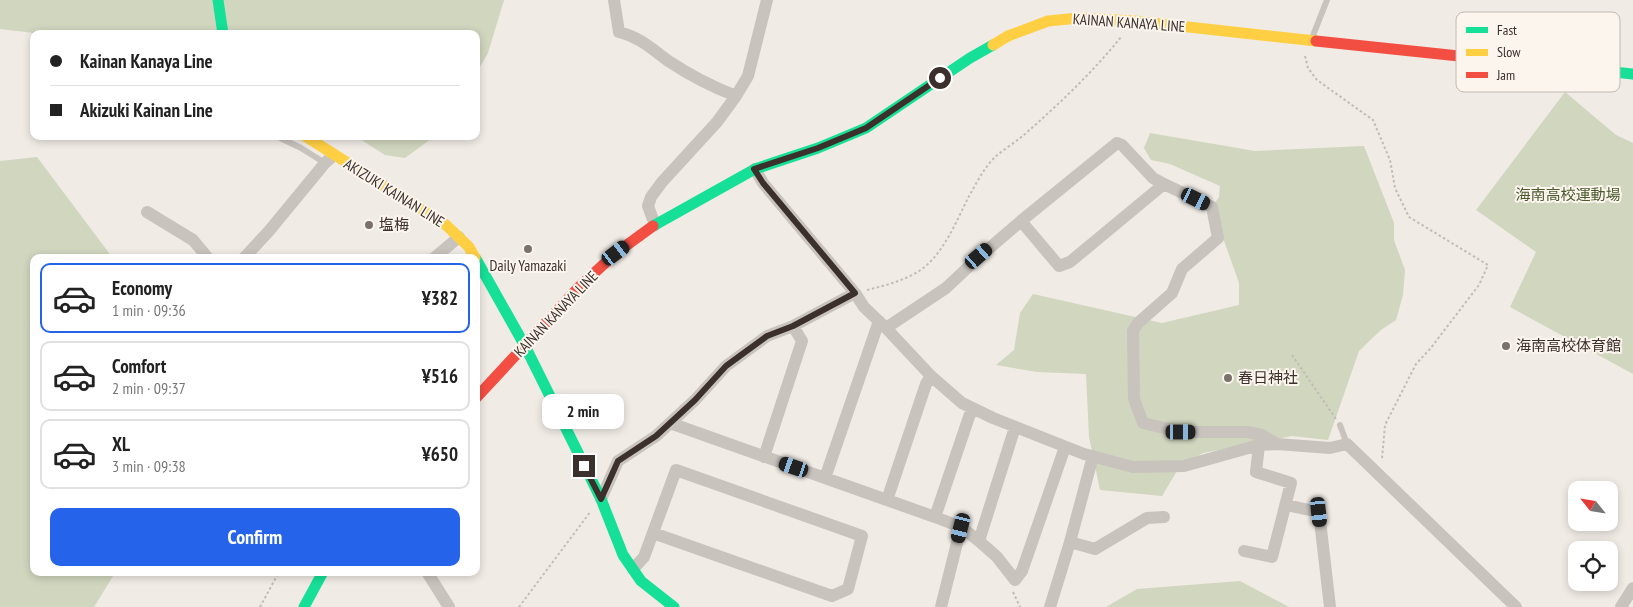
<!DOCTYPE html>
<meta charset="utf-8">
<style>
body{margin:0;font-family:"PT Sans Narrow","Noto Sans JP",sans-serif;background:#f2f2f2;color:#222;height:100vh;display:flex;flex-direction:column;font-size:19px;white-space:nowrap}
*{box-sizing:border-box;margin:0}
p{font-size:16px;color:#767676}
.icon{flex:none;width:28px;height:28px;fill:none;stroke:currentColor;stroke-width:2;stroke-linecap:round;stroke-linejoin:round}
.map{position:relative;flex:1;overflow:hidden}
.panel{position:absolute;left:30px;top:254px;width:450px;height:322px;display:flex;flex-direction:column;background:#fff;border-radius:10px;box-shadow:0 2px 8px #0003}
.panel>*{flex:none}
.top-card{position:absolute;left:30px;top:30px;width:450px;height:110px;border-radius:10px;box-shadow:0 2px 8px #0003;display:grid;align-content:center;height:110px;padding:0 20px;background:#fff}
.needle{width:32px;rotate:300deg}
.controls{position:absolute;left:1568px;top:481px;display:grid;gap:10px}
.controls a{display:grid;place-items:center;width:50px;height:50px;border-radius:10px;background:#fff;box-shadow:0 2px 8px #0003;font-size:25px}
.end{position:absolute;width:22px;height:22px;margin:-11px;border:6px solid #3b302b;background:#fff;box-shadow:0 0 0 2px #fff}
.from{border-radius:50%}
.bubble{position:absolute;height:35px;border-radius:10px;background:#fff;box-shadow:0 2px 8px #0003;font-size:16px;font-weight:600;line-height:35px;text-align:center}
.car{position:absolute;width:15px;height:30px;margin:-15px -8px;border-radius:6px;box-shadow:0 0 4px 1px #0007;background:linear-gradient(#222 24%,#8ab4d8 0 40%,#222 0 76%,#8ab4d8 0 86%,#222 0)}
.top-card b{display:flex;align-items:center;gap:18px;height:48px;font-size:19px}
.top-card b+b{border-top:1px solid #e0e0e0}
.top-card i{width:12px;height:12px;background:#222}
ul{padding:9px 0 0;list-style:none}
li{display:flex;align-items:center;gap:15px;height:70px;margin:0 10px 8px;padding:0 10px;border:2px solid #e0e0e0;border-radius:10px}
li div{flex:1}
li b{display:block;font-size:19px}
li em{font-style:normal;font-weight:600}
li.active{border-color:#2563eb}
li>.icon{width:45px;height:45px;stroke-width:1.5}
.button{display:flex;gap:10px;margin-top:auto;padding:10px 20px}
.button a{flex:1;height:58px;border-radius:10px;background:#2563eb;color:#fff;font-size:20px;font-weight:600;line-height:58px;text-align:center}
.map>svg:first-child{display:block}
</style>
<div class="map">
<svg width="1633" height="607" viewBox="0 0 1633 607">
<rect width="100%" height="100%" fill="#f0ebe5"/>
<path fill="#d1d6bf" d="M0,0H504L488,53L476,74V34H42L0,29Z
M1565,92L1616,135L1633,143V374L1510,307L1536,252L1476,210Z
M1150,133L1255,151L1364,146L1394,223V240L1405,270L1403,295L1396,320L1381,330L1359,351L1328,440L1292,436L1203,453L1180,466L1162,496L1100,490L1089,437L1086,374L1037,372L996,365L1014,350L1020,313L1033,294L1162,323L1239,305V283L1212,207L1219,197L1220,186L1170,164L1151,160L1144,148Z
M355,136H435L405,158L385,155Z
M37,157L112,257L34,258V572L115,573L94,607H0V161Z
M1240,581L1289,607H1106L1137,589Z"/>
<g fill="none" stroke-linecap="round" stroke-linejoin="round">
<path stroke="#c2bbb6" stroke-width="2" stroke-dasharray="2.5 2.5" stroke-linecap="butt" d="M1305,56L1308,68L1317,80L1373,120L1390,160L1395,188L1409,217L1488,265L1479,285L1430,349L1416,364L1385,425L1382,459
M867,290C883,286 899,282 914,274C941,260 955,224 968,198C976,184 983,169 995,157C1004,149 1016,142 1025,134C1059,104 1093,72 1121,37
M1292,355L1336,419
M1013,592L1020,607
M260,607L279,572
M519,607L591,511"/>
<path stroke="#c9c3be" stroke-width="6" d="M1312,38L1327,0
M276,136L301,148L325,163
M1340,425L1347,444"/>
<path stroke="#c9c3be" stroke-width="12" d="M614,0L619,32C640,37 653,50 670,62C691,76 713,87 736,96
M755,169L763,183L855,293L864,307L886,328L931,376L962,403L993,418L1084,454L1133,467L1184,466L1259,445L1277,444L1330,448L1347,444L1516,607
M147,212L193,240L208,258
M1021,221L1117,143L1122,145L1153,178L1164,184
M655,225L648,206L651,197L662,182L717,122L736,96L748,76L767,0
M244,258L269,231L325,163L334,155
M434,258L459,237
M886,328L946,288L979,257L1021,221L1059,266L1070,262L1164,184L1212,207L1218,238L1182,269L1172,293L1138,323L1133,331L1134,399L1143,423L1181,432H1247L1262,435L1277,444
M931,376L926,384L887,500L935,517
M972,408L935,517L961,527L979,541
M670,423L887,500
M1015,427L979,541L997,557L1015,580L1022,571L1065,447
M764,457L802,341L793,326
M825,478L879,321
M601,499L618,461L656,436L695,400L726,366L767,336L793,326L855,293
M1286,505L1319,512L1330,607
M1070,542L1095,549L1147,518L1164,517
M1244,551L1272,557L1291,483L1256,472L1259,445
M633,569L644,557L676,470L862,536L848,589L832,596L653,533
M427,572L449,607
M941,607L961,527
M1050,607L1070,542L1093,456
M1621,607L1633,588"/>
<path stroke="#16e098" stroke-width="11" d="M218,0L223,34
M1478,58L1633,74
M653,226L755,169L818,148L866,128L970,58L993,45
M476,259L525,346L601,499L623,555L641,581L674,607
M304,607L323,572"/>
<path stroke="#ffcf43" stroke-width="11" d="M993,45L1008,36L1048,21L1079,18L1134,21L1316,41
M305,136L446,225L469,247L475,258"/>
<path stroke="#f24e42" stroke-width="11" d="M1316,41L1478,58
M476,398L579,287L616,253L653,226"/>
</g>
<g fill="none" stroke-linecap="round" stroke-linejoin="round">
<path stroke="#3b302b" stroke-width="6" d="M584,466L601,499L618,461L656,436L695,400L726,366L767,336L793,326L855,293L763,183L754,169L818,148L866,128L940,78"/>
</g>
<g fill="#7a716c" stroke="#fbf5ee" stroke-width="2">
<circle cx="369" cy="225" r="5"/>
<circle cx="528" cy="249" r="5"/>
<circle cx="1506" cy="346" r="5"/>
<circle cx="1228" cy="378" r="5"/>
</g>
<g text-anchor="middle" stroke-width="4" stroke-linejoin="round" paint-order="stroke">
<g font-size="15" fill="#3b302b" stroke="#fbf5ee">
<text transform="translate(1129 23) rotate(4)" y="5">KAINAN KANAYA LINE</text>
<text transform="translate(394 193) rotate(32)" y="5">AKIZUKI KAINAN LINE</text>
<text transform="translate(556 314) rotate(-46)" y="5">KAINAN KANAYA LINE</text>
</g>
<g font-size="15" fill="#4a5a2e" stroke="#fbf5ee">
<text x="1568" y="200">海南高校運動場</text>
</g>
<g font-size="15" fill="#3b302b" stroke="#fbf5ee" text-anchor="start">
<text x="379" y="230">塩梅</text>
<text x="528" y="271" text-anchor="middle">Daily Yamazaki</text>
<text x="1516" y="351">海南高校体育館</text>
<text x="1238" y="383">春日神社</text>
</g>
</g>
<rect x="1456" y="12" width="164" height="80" rx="8" fill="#fbf5ee" stroke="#c1bab4" stroke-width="1"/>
<rect x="1466" y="27" width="22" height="6" fill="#16e098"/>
<rect x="1466" y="49" width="22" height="7" fill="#ffcf43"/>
<rect x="1466" y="72" width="22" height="6" fill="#f24e42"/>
<g font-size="14" fill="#3b302b">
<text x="1497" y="35">Fast</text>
<text x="1497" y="57">Slow</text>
<text x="1497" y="80">Jam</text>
</g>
</svg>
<div class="controls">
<a><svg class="needle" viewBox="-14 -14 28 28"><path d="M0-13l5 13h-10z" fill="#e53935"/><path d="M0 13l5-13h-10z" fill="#767676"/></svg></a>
<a><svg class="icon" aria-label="locate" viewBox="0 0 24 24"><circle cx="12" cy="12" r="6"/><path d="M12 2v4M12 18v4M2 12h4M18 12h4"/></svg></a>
</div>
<i class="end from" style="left:940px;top:78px"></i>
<i class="end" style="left:584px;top:466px"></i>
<div class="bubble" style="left:542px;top:394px;width:82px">2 min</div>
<i class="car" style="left:1196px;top:199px;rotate:116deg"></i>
<i class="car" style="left:616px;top:253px;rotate:53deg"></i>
<i class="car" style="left:979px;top:256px;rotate:49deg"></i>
<i class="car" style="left:1181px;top:432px;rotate:90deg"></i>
<i class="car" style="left:794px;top:467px;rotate:289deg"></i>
<i class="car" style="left:1319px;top:512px;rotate:174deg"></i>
<i class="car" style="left:961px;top:528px;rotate:194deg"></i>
<div class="top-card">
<b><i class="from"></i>Kainan Kanaya Line</b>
<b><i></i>Akizuki Kainan Line</b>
</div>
<section class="panel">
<ul>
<li class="active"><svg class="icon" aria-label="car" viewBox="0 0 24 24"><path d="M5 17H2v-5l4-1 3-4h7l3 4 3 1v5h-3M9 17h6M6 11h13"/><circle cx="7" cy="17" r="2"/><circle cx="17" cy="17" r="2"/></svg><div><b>Economy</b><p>1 min · 09:36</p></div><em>¥382</em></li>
<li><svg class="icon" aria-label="car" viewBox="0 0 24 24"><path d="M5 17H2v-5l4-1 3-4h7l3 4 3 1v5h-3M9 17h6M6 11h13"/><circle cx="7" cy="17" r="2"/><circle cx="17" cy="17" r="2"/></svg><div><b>Comfort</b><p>2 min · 09:37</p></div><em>¥516</em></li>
<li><svg class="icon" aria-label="car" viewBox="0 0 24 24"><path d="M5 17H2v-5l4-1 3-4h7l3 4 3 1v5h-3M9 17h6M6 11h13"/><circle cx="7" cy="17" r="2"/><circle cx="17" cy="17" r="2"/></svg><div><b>XL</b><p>3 min · 09:38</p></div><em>¥650</em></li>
</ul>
<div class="button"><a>Confirm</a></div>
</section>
</div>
